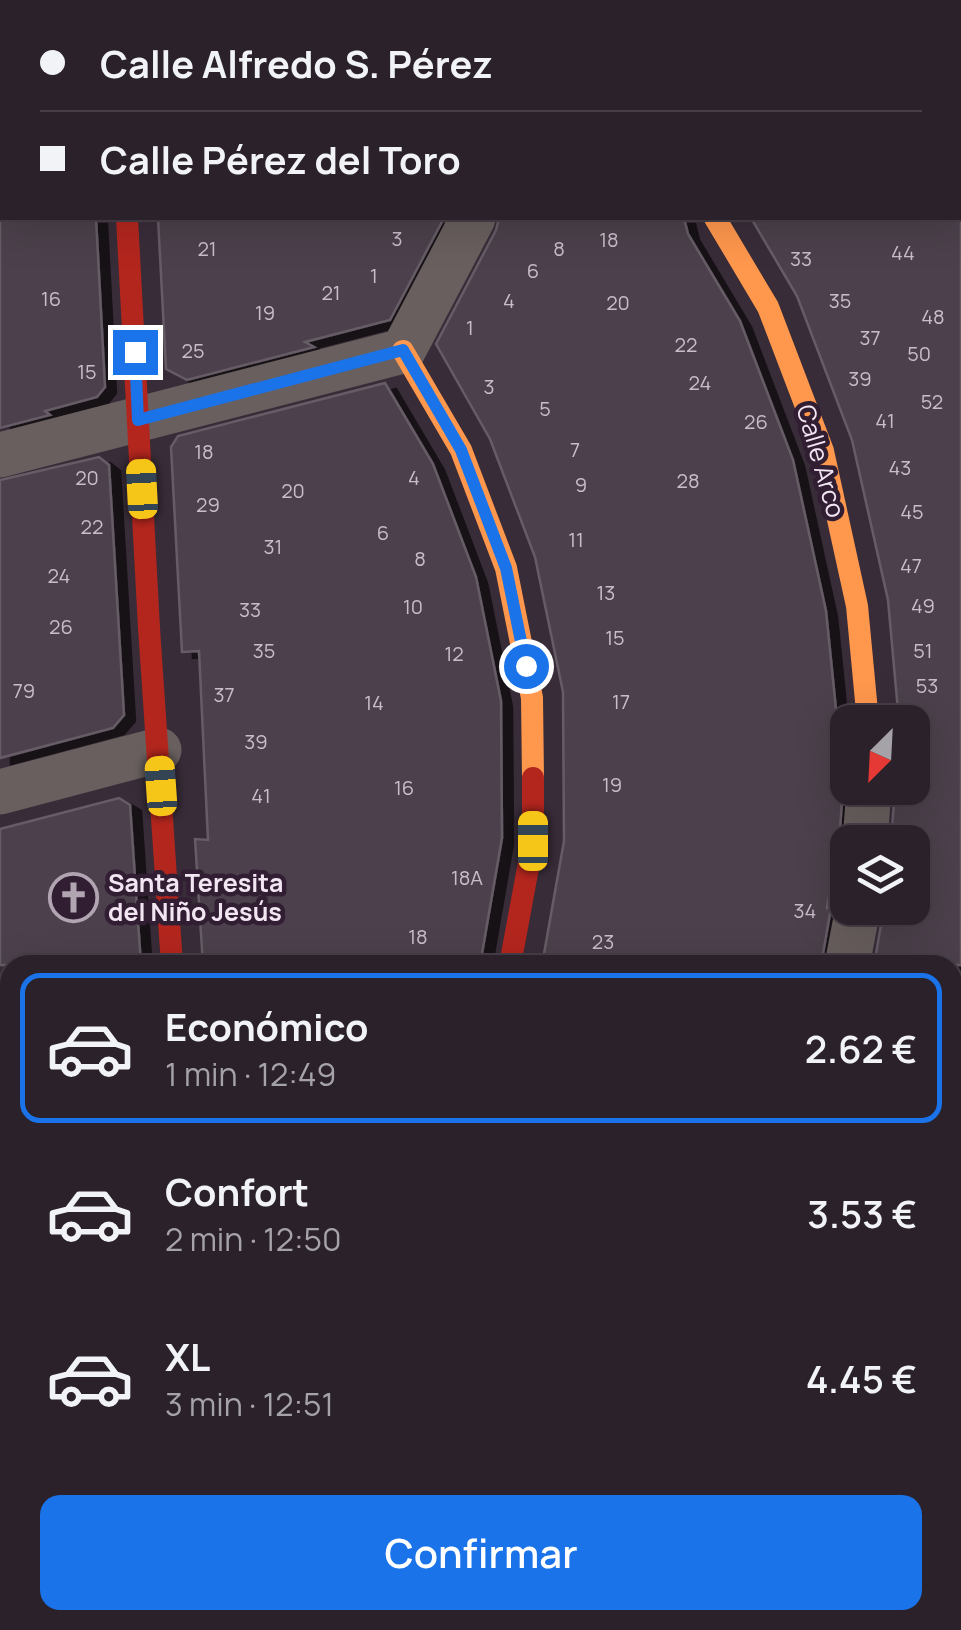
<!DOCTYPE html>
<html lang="es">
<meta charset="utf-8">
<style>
body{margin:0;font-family:Manrope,sans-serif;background:#322932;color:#f1f3f6;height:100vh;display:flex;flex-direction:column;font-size:38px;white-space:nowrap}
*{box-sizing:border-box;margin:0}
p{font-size:32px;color:#a5a3a8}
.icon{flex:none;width:55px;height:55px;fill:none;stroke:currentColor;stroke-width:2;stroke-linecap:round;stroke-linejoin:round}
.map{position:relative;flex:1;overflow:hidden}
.panel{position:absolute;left:0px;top:955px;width:962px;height:675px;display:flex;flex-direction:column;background:#2a212a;border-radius:30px 30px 0 0;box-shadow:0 10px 40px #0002,0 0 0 2px #463e47}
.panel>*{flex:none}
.guide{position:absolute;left:0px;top:0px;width:962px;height:220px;box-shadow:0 10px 40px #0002,0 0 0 2px #463e47;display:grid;align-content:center;height:220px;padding:0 40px;background:#2a212a}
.needle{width:65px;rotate:204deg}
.tools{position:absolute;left:830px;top:705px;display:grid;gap:20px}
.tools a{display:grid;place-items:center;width:100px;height:100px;border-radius:20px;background:#2a212a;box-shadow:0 10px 40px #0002,0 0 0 2px #463e47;font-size:50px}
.end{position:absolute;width:45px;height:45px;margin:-22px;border:12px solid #1a73e8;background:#fff;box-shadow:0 0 0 5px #fff}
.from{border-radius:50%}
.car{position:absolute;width:30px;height:60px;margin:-30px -15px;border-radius:12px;box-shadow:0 0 8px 2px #0007;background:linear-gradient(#f5c518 24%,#345 0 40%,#f5c518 0 76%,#345 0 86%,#f5c518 0)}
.guide b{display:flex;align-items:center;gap:35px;height:95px;font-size:38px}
.guide b+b{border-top:2px solid #463e47}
.guide i{width:25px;height:25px;background:#f1f3f6}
ul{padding:18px 0 0;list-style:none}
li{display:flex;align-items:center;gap:30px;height:150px;margin:0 20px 15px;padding:0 20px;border:5px solid transparent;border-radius:20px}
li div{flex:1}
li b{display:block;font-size:38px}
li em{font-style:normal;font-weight:600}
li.active{border-color:#1a73e8}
li>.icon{width:90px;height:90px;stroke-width:1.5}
.action{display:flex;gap:20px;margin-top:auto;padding:20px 40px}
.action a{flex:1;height:115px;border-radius:20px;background:#1a73e8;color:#fff;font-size:40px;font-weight:600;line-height:115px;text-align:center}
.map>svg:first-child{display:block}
</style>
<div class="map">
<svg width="961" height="1630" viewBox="0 0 961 1630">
<defs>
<filter id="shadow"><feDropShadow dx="11" dy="6" stdDeviation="0" flood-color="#0009"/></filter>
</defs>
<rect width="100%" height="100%" fill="#382c38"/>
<path fill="#4b414c" stroke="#665c66" stroke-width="2.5" filter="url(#shadow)" d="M0,218H96L105,387L97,397L45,411L50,415L0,428Z
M158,218H444L390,320L305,342L314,347L187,380L166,369Z
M499,218H684L688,234L740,321L793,460L826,611L838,729L839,788H843L839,842L827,908H831L821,965H542L564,841L563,692L535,557L490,439L436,344L496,230Z
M751,218H961V965H874L884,908H912V842H891L895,788H912V722H899L888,600L852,440L797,296Z
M385,383L433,464L476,577L501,701L502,838L480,965H203L195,839L208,840L199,651L182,652L171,447L178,436Z
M99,457L109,465L124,715L113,728L0,758V480Z
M119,798L130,805L141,965H0V829Z"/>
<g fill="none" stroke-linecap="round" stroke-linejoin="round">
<path stroke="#685f5e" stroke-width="45" d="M115,0V2
M552,0L555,2
M851,0L852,2
M587,2L589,0
M960,183L961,185
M0,455L403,351L473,218
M0,792L159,750
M865,842L869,788
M847,965L858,908
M952,1143L961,1147
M0,1196L10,1194
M215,1620L216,1630
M872,1620L879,1630
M483,1630L490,1620"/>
<path stroke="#ff974d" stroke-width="22" d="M715,218L768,307L823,451L857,606L868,722
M403,351L461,450L506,568L532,698L533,778"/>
<path stroke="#b3261e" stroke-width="22" d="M127,218L149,628L172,965
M510,965L533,841V778"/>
</g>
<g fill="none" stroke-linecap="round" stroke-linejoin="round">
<path stroke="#1a73e8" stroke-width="12" d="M135,352L138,420L403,350L461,450L506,568L526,666"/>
</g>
<defs>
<symbol id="church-ring" viewBox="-11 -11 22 22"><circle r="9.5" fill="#311e32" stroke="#b2a5b2" stroke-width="1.5"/><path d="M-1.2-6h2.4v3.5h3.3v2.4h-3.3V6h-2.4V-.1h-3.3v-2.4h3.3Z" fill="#b2a5b2"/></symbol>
</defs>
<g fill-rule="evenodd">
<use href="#church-ring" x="46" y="870" width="55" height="55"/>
</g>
<g text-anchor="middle" stroke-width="9" stroke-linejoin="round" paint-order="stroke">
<g font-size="20" fill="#c9bdc9">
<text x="397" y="246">3</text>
<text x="609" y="247">18</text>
<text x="207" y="256">21</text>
<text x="559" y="256">8</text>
<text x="903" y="260">44</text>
<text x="801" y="266">33</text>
<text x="533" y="278">6</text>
<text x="374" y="283">1</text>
<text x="331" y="300">21</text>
<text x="51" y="306">16</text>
<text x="509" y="308">4</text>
<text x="840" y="308">35</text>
<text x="618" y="310">20</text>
<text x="265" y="320">19</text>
<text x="933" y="324">48</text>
<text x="470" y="335">1</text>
<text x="870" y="345">37</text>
<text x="686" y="352">22</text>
<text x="193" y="358">25</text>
<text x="919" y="361">50</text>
<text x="87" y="379">15</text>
<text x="860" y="386">39</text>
<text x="700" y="390">24</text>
<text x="489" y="394">3</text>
<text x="932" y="409">52</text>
<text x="545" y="416">5</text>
<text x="885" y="428">41</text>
<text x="756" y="429">26</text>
<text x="575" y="457">7</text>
<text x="204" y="459">18</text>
<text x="900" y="475">43</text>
<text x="87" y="485">20</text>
<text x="414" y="485">4</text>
<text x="688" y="488">28</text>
<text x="581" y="492">9</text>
<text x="293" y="498">20</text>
<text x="208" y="512">29</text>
<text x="912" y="519">45</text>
<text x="92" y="534">22</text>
<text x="383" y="540">6</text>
<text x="576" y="547">11</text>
<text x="273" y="554">31</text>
<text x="420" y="566">8</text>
<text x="911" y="573">47</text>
<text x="59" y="583">24</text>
<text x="606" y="600">13</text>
<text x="923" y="613">49</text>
<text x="413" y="614">10</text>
<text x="250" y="617">33</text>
<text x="61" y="634">26</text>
<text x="615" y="645">15</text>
<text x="264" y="658">35</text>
<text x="923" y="658">51</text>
<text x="454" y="661">12</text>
<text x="927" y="693">53</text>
<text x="24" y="698">79</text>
<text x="224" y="702">37</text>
<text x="621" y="709">17</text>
<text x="374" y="710">14</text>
<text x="256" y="749">39</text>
<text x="612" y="792">19</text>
<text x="404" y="795">16</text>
<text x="261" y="803">41</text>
<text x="467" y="885">18A</text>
<text x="805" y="918">34</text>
<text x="418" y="944">18</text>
<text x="603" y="949">23</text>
</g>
<g font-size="25" fill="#f3e6f3" stroke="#311e32">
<text transform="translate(821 461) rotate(74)" y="9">Calle Arco</text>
</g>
<g font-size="25" font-weight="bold" fill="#f3e6f3" stroke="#311e32" text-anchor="start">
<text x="108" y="892">Santa Teresita<tspan x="108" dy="29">del Niño Jesús</tspan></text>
</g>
</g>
</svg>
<div class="tools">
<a><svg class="needle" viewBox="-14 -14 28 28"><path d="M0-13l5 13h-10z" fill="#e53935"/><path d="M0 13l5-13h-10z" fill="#a5a3a8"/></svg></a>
<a><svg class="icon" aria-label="layers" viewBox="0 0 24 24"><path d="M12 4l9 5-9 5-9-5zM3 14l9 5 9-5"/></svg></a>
</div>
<i class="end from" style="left:526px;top:666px"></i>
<i class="end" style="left:135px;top:352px"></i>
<i class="car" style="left:142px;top:489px;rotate:357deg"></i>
<i class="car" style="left:161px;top:786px;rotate:356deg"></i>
<i class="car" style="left:533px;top:841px;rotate:0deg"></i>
<div class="guide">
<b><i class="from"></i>Calle Alfredo S. Pérez</b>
<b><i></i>Calle Pérez del Toro</b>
</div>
<section class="panel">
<ul>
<li class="active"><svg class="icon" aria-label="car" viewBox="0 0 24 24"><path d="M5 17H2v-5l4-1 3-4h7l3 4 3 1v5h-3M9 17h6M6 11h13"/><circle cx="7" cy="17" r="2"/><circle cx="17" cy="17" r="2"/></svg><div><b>Económico</b><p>1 min · 12:49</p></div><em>2.62 €</em></li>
<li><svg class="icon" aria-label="car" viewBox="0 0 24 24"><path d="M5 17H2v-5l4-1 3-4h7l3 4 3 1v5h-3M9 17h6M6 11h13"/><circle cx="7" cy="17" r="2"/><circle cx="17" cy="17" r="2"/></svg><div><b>Confort</b><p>2 min · 12:50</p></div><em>3.53 €</em></li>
<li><svg class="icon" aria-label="car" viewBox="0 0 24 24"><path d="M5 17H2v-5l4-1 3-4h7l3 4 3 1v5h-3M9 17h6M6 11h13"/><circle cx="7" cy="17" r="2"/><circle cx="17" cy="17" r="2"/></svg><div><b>XL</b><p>3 min · 12:51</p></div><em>4.45 €</em></li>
</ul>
<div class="action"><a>Confirmar</a></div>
</section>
</div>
